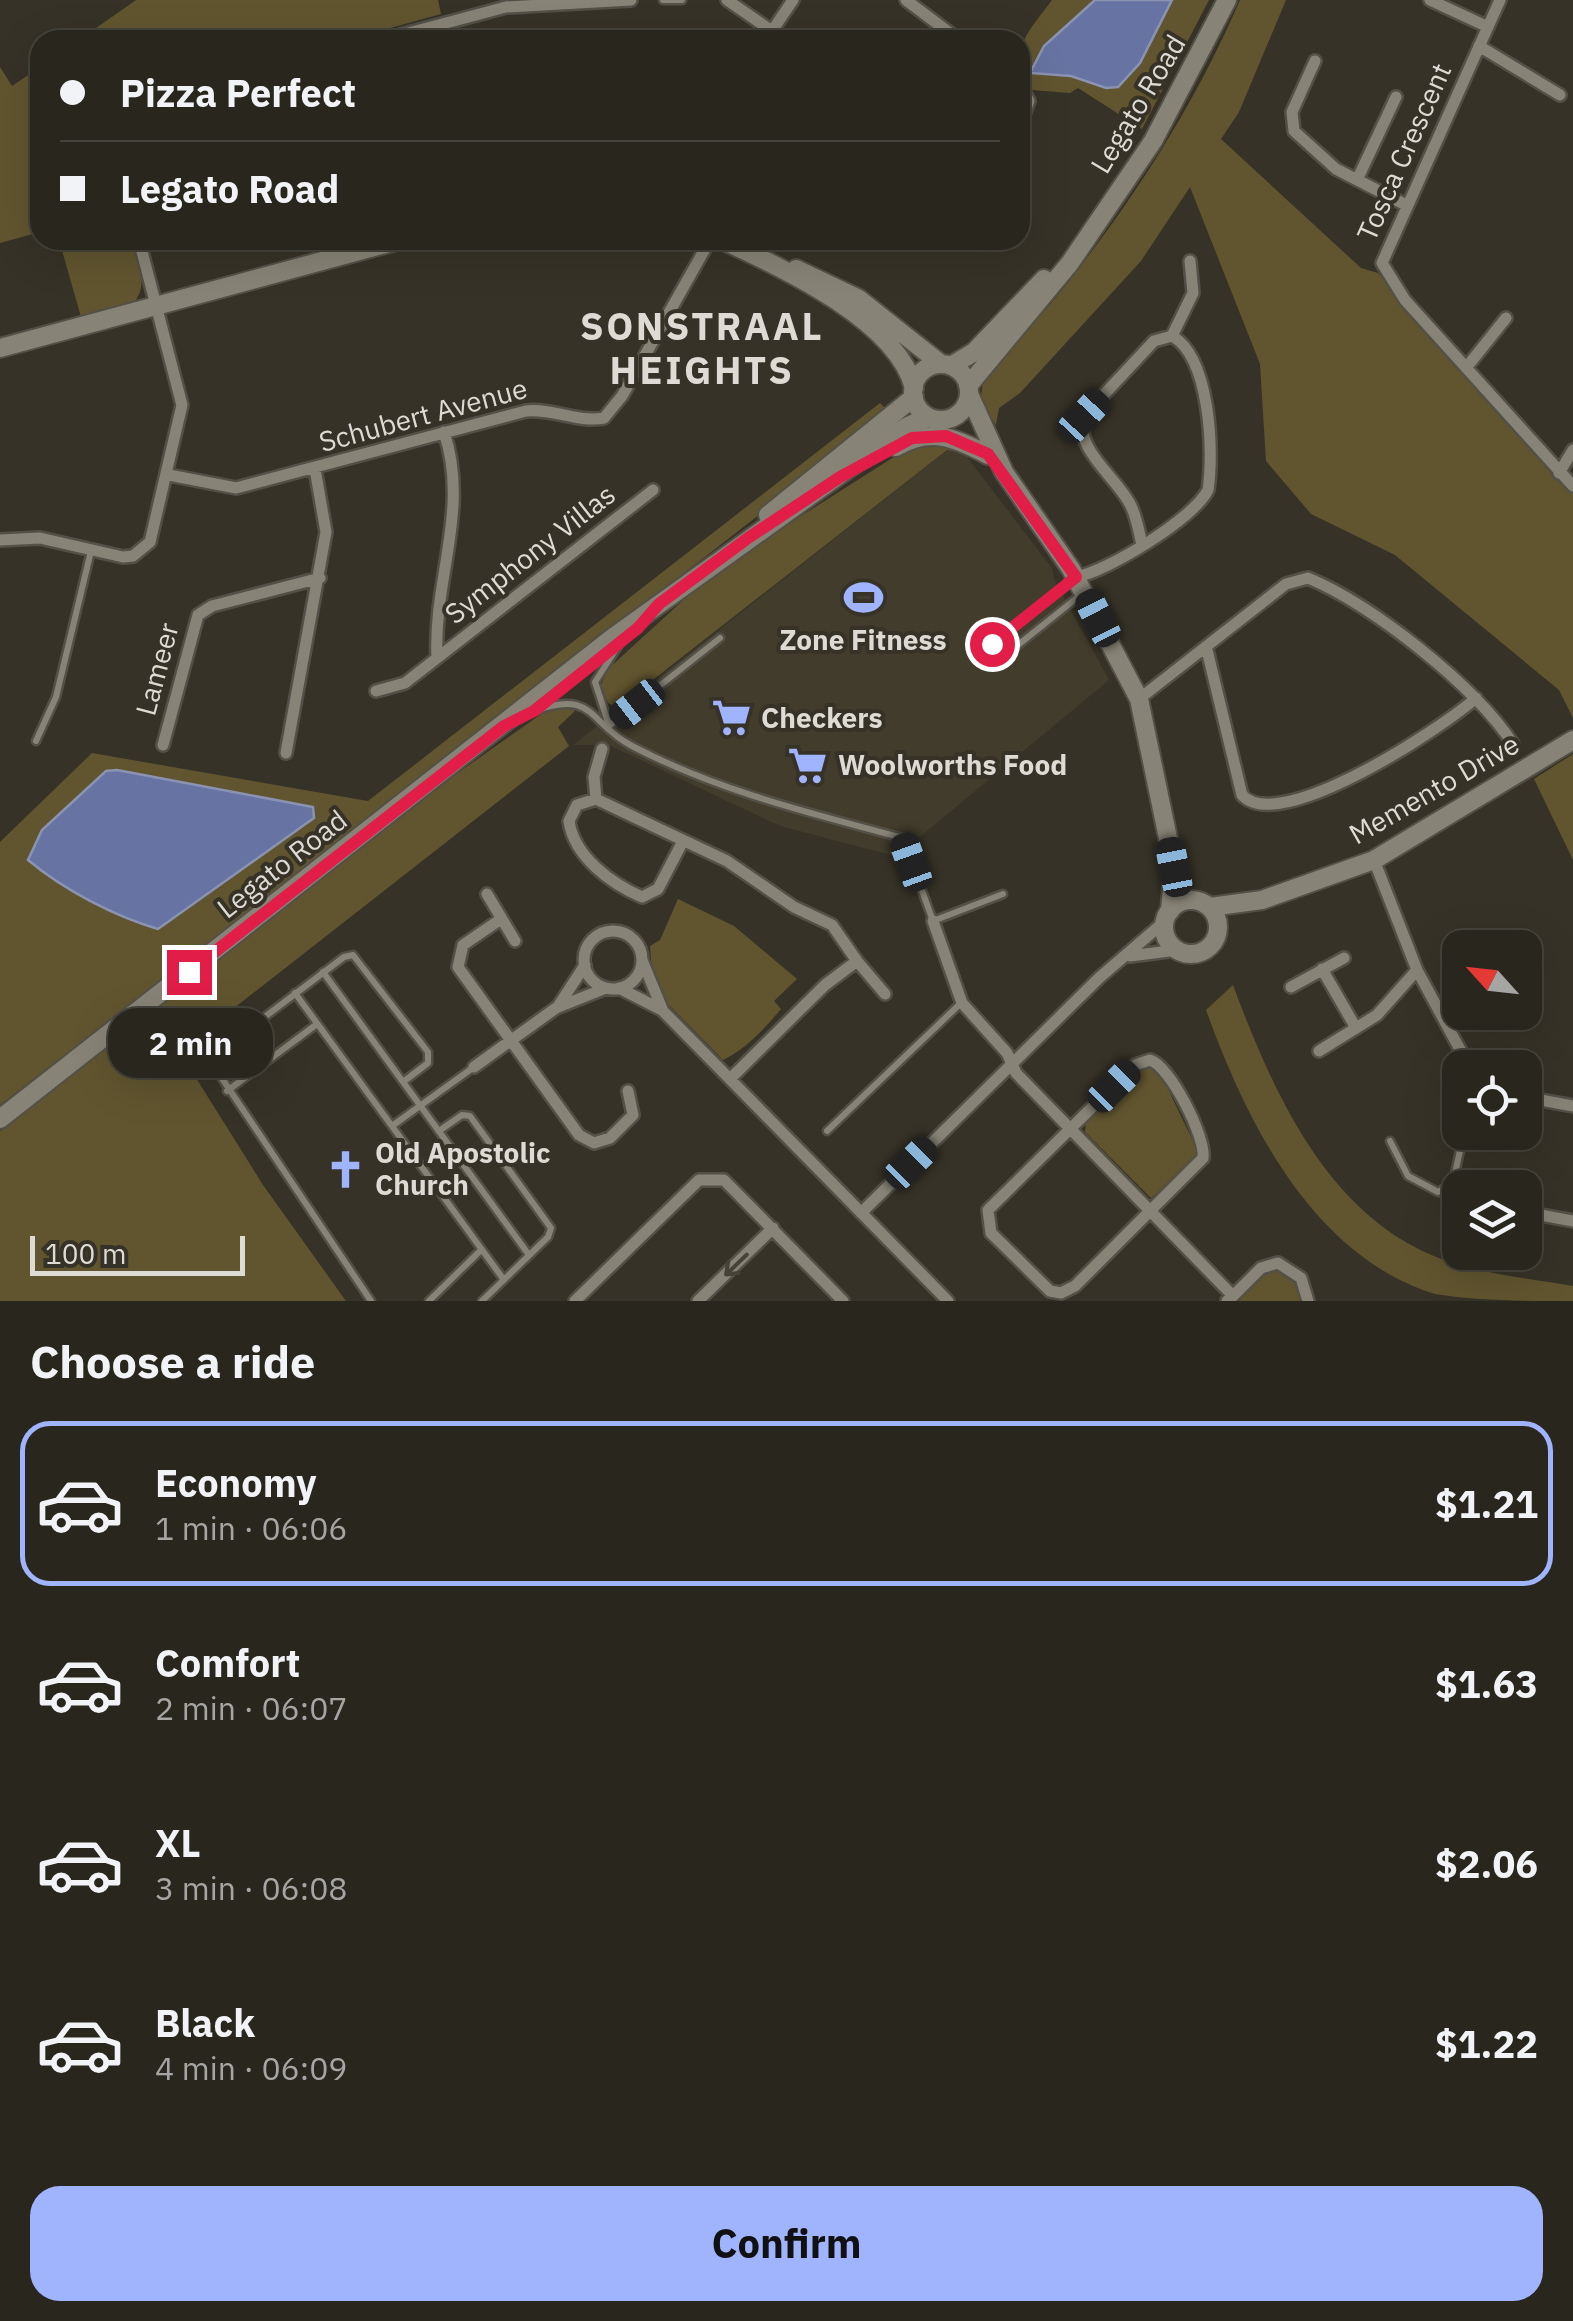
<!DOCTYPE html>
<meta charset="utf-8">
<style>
body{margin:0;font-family:"IBM Plex Sans",sans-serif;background:#34322a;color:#f1f3f6;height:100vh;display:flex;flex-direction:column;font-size:38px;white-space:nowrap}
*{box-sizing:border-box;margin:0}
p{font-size:32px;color:#a5a5a4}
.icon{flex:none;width:55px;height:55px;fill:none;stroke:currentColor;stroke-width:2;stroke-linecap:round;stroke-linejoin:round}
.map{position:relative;height:1301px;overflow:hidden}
.details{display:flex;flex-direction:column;background:#28261d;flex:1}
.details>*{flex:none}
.top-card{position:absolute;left:30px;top:30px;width:1000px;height:220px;border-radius:30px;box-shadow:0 10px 40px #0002,0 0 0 2px #44433b;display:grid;align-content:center;height:220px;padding:0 30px;background:#28261d}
.needle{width:65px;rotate:297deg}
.controls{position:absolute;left:1442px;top:930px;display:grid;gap:20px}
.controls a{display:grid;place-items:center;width:100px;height:100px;border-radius:20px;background:#28261d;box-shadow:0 10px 40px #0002,0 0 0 2px #44433b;font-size:50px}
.scale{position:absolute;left:30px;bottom:25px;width:215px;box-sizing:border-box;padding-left:10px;border:5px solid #dddbd4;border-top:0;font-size:28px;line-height:35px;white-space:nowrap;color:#dddbd4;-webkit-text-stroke:8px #363227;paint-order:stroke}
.end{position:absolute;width:45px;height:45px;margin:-22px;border:12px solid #e11d48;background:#fff;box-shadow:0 0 0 5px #fff}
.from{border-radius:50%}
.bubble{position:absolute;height:70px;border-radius:30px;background:#28261d;box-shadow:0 10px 40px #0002,0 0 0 2px #44433b;font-size:32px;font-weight:700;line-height:70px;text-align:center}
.car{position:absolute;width:30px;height:60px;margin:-30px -15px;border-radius:12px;box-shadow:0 0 8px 2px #0007;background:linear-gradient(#222 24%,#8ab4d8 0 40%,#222 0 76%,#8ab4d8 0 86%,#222 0)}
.top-card b{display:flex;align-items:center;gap:35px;height:95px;font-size:38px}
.top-card b+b{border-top:2px solid #44433b}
.top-card i{width:25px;height:25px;background:#f1f3f6}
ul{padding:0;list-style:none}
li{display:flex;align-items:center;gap:30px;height:165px;margin:0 20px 15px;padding:0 10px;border:5px solid transparent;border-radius:30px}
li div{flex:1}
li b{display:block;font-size:38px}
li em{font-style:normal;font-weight:700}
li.on{border-color:#a0b3fd}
li>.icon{width:90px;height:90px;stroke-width:1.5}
h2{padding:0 30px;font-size:45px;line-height:120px}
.action{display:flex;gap:20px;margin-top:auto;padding:20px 30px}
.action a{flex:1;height:115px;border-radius:30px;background:#a0b3fd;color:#111;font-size:40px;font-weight:700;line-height:115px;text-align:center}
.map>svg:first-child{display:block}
</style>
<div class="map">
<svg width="1573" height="1301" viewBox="0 0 1573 1301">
<rect width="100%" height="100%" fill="#363227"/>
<path fill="#413c2b" d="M947,450L964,453L1052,568L1054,579L1109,680L921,836L891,855L780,826L609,745H573Z"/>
<path fill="#61552f" d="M136,0H438L441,14L347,40H79Z
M1052,0H1209L1142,129L1078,88L1070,93L1031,90C1007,50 1027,34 1052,0Z
M1240,0H1286L1239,112L1221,139L1361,268L1378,273L1573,494V718L1559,690L1395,555L1311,514L1266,461L1260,364L1190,187L1141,261L1020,393L999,408L996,425L982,405C974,365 1030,330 1053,301C1128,209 1193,109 1240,0Z
M0,67L12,86L40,67V232L0,243Z
M59,240H131C137,260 149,283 135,301L81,317Z
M880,403L890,413L0,1105V842L92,753L368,801Z
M919,441L949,444L964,453L947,450L617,708L608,703L601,685L608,669L702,583L746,551Z
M564,707L575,711L558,727L569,746L197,1037L191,1070L263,1185L346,1301H0V1131L455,775L544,712Z
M1573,754V860L1534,779Z
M678,899L734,926L797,979L774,1001L781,1009C765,1028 746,1049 723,1060L662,998L652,973L650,946L660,940Z
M1233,985C1274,1095 1331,1225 1453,1263C1491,1275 1534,1279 1573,1286V1301C1528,1301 1478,1301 1435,1294C1312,1256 1246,1121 1206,1010Z
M1142,1068H1153L1161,1075L1197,1149L1195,1160L1151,1198L1085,1132L1086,1121Z
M1276,1269L1297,1283L1300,1301H1236L1262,1275Z"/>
<path fill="#6774a3" stroke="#8a93b2" stroke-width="2.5" d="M1095,0H1172L1140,63L1118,87L1106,88L1071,76L1030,73L1044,46Z
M117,770L313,807L314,818L158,929C114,916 64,890 28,860L42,830L106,771Z"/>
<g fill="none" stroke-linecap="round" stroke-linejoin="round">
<defs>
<path id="lane" d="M663,0H682
M992,643L1074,579
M1003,657L1083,593
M534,711C595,689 588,723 632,746C718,791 810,813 903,838L933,921L1003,894
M609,725L595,682L620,643
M609,726L720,638
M36,741L56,697L91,551
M323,972L529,1255
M295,993L504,1280
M227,1091L317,1024
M392,1126L474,1067
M439,1131L462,1115L470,1116L551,1228L548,1237L482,1301
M827,1131L961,1003
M1390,1141L1408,1176L1438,1192L1453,1183L1464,1132
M371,1301L209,1059L344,957L353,955L428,1052V1063L403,1082
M429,1301L481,1250"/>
<path id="street" d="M727,0L772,31
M906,0L959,40
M1430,0L1488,27
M1500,0L1382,263L1405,300L1573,486
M772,31L793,0
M382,40L506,7L631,0
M1479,46L1560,95
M1315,61L1292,112L1294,131L1336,169L1406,205
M1020,85L1029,101L1020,124
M1357,180L1396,97
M1172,336L1193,293L1190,261
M1466,368L1506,318
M1559,473L1573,450
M169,475L236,488L526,411C553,408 578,423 604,418L622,396L710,240
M0,540L40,538L123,557L133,556L150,542L182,405L139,240
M1076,577C1108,571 1193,519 1208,490C1214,451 1210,357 1172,336L1154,341L1084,416C1073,449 1118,478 1131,506C1137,518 1139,532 1142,545
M1207,650L1242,795C1279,836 1442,728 1476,698
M437,658C433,579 470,510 444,432
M376,691L405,683L653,490
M1139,699L1286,584L1308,578C1372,604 1476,687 1513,744
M163,745L198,615L212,606L320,578
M286,753L326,532L315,469
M596,799L594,777L602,749
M683,841L658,889L642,897C612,884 574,857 569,821L577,805L596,799L727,861L794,907L832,925L857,961L825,985L730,1079
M1374,860L1417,970L1470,1068
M487,894L515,941
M501,919L463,945L458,967L579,1135L594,1143L610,1138L633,1115L628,1091
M933,921L962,1003L1007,1053L1016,1073L1233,1296L1227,1301
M584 960a29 29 0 1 1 58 0a29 29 0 1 1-58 0Z
M1130,956L1177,950
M642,960L663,1011L948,1301
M857,961L885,994
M1322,969L1356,1028
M1291,987L1344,958
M619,988L660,1009
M559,1005L585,965
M1319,1051L1377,1015L1417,970
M1150,1060C1170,1066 1206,1137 1203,1158L1075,1286L1061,1293L1050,1291L991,1233L988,1210L1135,1065Z
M474,1067L556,1008L606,988
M1525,1097L1573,1106
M1525,1212L1573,1221
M861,1213L1099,978L1164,922
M1233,1296L1261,1268L1278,1263L1301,1278L1308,1301
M575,1301L699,1180H724L843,1301
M698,1301L773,1228"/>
<path id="secondary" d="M722,240C782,268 897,320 914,388
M796,269L859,299L941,364
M0,348L400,240
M913 392a28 28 0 1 1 56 0a28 28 0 1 1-56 0Z
M951,366L974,352L1044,279
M968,386L1070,263L1153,141L1227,0
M969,394L1004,472L1071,569L1139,699L1174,867L1170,911
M896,447C930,427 954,437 988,455
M768,515L914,397
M1164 927a27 27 0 1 1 54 0a27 27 0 1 1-54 0Z
M1210,907L1262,900L1374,860L1573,740
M0,1119L612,638L906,427L928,417"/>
</defs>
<use href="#lane" stroke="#535047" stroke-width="11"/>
<use href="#street" stroke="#535047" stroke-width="16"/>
<use href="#secondary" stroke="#535047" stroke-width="22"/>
<use href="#lane" stroke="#878376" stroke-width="6"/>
<use href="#street" stroke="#878376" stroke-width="11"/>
<use href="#secondary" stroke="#878376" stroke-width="18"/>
</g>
<defs><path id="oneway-shaft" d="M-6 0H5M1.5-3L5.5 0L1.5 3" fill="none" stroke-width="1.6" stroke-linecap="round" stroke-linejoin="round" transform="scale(2.5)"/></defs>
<use stroke="#464237" href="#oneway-shaft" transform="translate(736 1265) rotate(136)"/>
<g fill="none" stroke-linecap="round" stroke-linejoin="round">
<path stroke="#e11d48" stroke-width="12" d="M189,972L504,726L534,711L638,628L659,604L748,538L840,477L912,438L946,436L988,454L1076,577L992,644"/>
</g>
<defs>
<symbol id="stadium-bare" viewBox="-9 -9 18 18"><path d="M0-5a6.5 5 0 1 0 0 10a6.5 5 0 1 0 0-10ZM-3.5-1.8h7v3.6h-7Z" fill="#a0b3fd" stroke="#363227" stroke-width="2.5" paint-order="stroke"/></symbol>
<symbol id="supermarket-bare" viewBox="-9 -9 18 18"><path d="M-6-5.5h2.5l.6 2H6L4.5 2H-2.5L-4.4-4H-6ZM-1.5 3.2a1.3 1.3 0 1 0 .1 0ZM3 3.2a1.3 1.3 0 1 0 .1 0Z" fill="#a0b3fd" stroke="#363227" stroke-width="2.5" paint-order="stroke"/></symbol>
<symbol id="church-bare" viewBox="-9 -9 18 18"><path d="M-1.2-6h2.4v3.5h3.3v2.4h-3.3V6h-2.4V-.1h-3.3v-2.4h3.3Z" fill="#a0b3fd" stroke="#363227" stroke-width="2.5" paint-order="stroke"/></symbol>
</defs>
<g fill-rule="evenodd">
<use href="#stadium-bare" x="836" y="570" width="55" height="55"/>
<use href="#supermarket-bare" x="704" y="690" width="55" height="55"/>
<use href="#supermarket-bare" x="780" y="738" width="55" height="55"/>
<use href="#church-bare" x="318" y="1142" width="55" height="55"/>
</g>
<g text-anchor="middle" stroke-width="8" stroke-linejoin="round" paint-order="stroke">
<g font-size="28" fill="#dddbd4" stroke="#363227">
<text transform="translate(1138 104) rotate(-59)" y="10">Legato Road</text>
<text transform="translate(1404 152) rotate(-66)" y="10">Tosca Crescent</text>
<text transform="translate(423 415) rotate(-15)" y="10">Schubert Avenue</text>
<text transform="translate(530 554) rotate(-38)" y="10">Symphony Villas</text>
<text transform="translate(157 669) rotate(-75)" y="10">Lameer</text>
<text transform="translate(1434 789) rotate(-30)" y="10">Memento Drive</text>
<text transform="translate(282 864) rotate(-38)" y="10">Legato Road</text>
</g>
<g font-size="28" font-weight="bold" fill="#dddbd4" stroke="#363227" text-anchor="start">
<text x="863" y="650" text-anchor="middle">Zone Fitness</text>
<text x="761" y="728">Checkers</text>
<text x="838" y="775">Woolworths Food</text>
<text x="375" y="1163">Old Apostolic<tspan x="375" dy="32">Church</tspan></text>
</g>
<g font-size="38" font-weight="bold" letter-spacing="2.5" fill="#dddbd4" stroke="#363227">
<text x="702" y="340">SONSTRAAL<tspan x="702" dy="44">HEIGHTS</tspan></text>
</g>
</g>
</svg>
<div class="controls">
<a><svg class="needle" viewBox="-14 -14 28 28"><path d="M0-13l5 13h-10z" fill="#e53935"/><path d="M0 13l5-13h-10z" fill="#a5a5a4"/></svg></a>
<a><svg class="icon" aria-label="locate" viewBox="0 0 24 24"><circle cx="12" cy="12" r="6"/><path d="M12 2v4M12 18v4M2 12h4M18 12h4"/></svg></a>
<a><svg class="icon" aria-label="layers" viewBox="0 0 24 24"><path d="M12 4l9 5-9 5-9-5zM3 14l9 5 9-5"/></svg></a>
</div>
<div class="scale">100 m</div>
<i class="end from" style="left:992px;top:644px"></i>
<i class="end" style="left:189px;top:972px"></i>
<div class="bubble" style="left:108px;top:1008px;width:165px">2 min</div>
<i class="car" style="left:1084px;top:416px;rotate:43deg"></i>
<i class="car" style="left:1098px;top:618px;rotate:333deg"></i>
<i class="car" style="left:637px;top:704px;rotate:232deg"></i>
<i class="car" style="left:911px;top:862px;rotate:340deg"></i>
<i class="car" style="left:1174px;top:867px;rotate:349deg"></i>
<i class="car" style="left:1114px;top:1086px;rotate:45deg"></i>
<i class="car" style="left:911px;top:1163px;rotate:45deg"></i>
<div class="top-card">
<b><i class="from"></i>Pizza Perfect</b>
<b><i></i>Legato Road</b>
</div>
</div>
<section class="details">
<h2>Choose a ride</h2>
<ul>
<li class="on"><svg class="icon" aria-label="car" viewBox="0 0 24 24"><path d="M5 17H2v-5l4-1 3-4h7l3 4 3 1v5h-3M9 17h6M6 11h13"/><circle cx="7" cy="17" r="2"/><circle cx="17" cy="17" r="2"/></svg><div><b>Economy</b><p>1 min · 06:06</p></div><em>$1.21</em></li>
<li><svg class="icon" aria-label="car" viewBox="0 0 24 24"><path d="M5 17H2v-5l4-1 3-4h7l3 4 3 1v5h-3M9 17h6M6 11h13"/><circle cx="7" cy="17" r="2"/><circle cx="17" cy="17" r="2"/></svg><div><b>Comfort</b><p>2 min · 06:07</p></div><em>$1.63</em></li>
<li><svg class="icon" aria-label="car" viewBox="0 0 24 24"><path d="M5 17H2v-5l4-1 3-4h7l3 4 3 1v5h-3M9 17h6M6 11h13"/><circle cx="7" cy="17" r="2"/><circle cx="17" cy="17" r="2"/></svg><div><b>XL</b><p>3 min · 06:08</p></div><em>$2.06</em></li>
<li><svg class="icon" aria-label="car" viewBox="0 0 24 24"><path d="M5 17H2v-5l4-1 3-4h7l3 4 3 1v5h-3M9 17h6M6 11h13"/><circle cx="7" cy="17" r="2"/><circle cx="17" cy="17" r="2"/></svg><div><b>Black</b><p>4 min · 06:09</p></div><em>$1.22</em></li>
</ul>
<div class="action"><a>Confirm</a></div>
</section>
